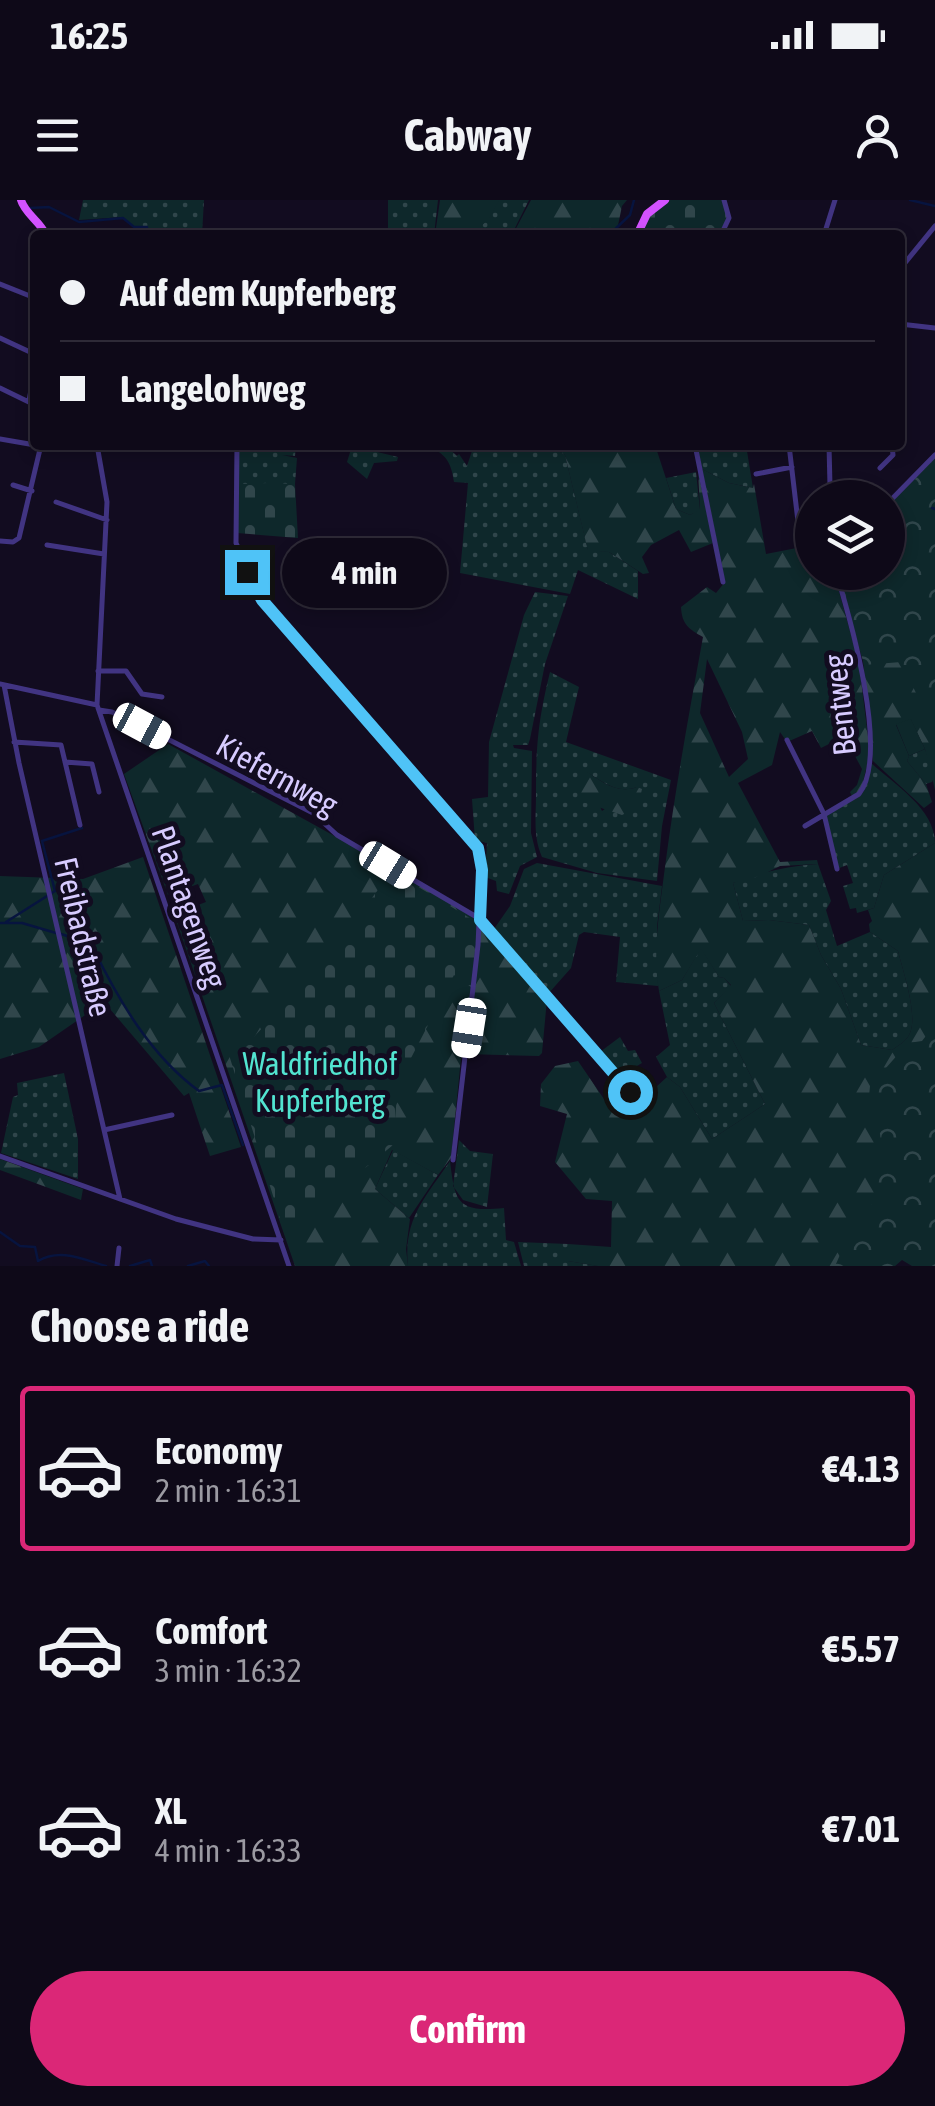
<!DOCTYPE html>
<meta charset="utf-8">
<style>
body{margin:0;font-family:"Asap Condensed",sans-serif;background:#1c1725;color:#f1f3f6;height:100vh;display:flex;flex-direction:column;font-size:38px;white-space:nowrap}
*{box-sizing:border-box;margin:0}
p{font-size:32px;color:#9b9aa2}
.icon{flex:none;width:55px;height:55px;fill:none;stroke:currentColor;stroke-width:2;stroke-linecap:round;stroke-linejoin:round}
.map{position:relative;height:1066px;overflow:hidden}
.panel{display:flex;flex-direction:column;background:#0e0918;flex:1}
.panel>*{flex:none}
.guide{position:absolute;left:30px;top:30px;width:875px;height:220px;border-radius:10px;box-shadow:0 5px 15px #0003,0 0 0 2px #2e2a37;display:grid;align-content:center;height:220px;padding:0 30px;background:#0e0918}
.buttons{position:absolute;left:795px;top:280px;display:grid;gap:20px}
.buttons a{display:grid;place-items:center;width:110px;height:110px;border-radius:50%;background:#0e0918;box-shadow:0 5px 15px #0003,0 0 0 2px #2e2a37;font-size:50px}
.end{position:absolute;width:45px;height:45px;margin:-22px;border:12px solid #4fc3f7;background:#111;box-shadow:0 0 0 5px #111}
.from{border-radius:50%}
.bubble{position:absolute;height:70px;border-radius:35px;background:#0e0918;box-shadow:0 5px 15px #0003,0 0 0 2px #2e2a37;font-size:32px;font-weight:700;line-height:70px;text-align:center}
.car{position:absolute;width:30px;height:60px;margin:-30px -15px;border-radius:12px;box-shadow:0 0 8px 2px #0007;background:linear-gradient(#fff 24%,#345 0 40%,#fff 0 76%,#345 0 86%,#fff 0)}
.guide b{display:flex;align-items:center;gap:35px;height:95px;font-size:38px}
.guide b+b{border-top:2px solid #2e2a37}
.guide i{width:25px;height:25px;background:#f1f3f6}
ul{padding:0;list-style:none}
li{display:flex;align-items:center;gap:30px;height:165px;margin:0 20px 15px;padding:0 10px;border:5px solid transparent;border-radius:10px}
li div{flex:1}
li b{display:block;font-size:38px}
li em{font-style:normal;font-weight:700}
li.active{border-color:#db2777}
li>.icon{width:90px;height:90px;stroke-width:1.5}
h2{padding:0 30px;font-size:45px;line-height:120px}
.button{display:flex;gap:20px;margin-top:auto;padding:20px 30px}
.button a{flex:1;height:115px;border-radius:60px;background:#db2777;color:#fff;font-size:40px;font-weight:700;line-height:115px;text-align:center}
.status{display:flex;justify-content:space-between;align-items:center;height:70px;padding:0 50px;background:#0e0918;direction:ltr}
.status svg{height:28px;fill:currentColor}
header{display:flex;justify-content:space-between;align-items:center;height:130px;padding:0 30px;background:#0e0918;font-size:45px;font-weight:700}
.map>svg:first-child{display:block}
</style>
<div class="status"><b>16:25</b><svg viewBox="0 0 49 12"><path d="M0 12V9h3v3zM5 12V6h3v6zM10 12V3h3v9zM15 12V0h3v12zM26 1h20v11H26zM47 4h2v5h-2z"/></svg></div>
<header><svg class="icon" aria-label="menu" viewBox="0 0 24 24"><path d="M4 6h16M4 12h16M4 18h16"/></svg>Cabway<svg class="icon" aria-label="person" viewBox="0 0 24 24"><circle cx="12" cy="8" r="4"/><path d="M4 21q1-7 8-7t8 7"/></svg></header>
<div class="map">
<svg width="935" height="1066" viewBox="0 0 935 1066">
<defs>
<pattern id="grass-dots" width="8" height="8" patternUnits="userSpaceOnUse" patternTransform="scale(2.5)"><rect width="8" height="8" fill="#0e282b"/><path d="M2 2h.1M6 6h.1" fill="none" stroke="#30464b" stroke-width="1.8" stroke-linecap="round"/></pattern>
<pattern id="forest-firs" width="22" height="20" patternUnits="userSpaceOnUse" patternTransform="scale(2.5)"><rect width="22" height="20" fill="#0e282b"/><path d="M5 1l3.5 6h-7zM16 11l3.5 6h-7z" fill="#30464b"/></pattern>
<pattern id="cemetery-stones" width="16" height="16" patternUnits="userSpaceOnUse" patternTransform="scale(2.5)"><rect width="16" height="16" fill="#0e282b"/><path d="M2 7V4a2 2 0 0 1 4 0v3zM10 15v-3a2 2 0 0 1 4 0v3z" fill="#30464b"/></pattern>
<pattern id="park-crowns" width="20" height="18" patternUnits="userSpaceOnUse" patternTransform="scale(2.5)"><rect width="20" height="18" fill="#0e282b"/><path d="M2 6a3 3 0 1 1 6 0M12 15a3 3 0 1 1 6 0" fill="none" stroke="#30464b"/></pattern>
</defs>
<rect width="100%" height="100%" fill="#120c20"/>
<path fill="url(#grass-dots)" fill-rule="evenodd" d="M83,0H204L202,35H144L123,17L79,20Z
M388,0H438L434,35H388Z
M499,0H529L512,34L498,28L494,35H471L489,18Z
M239,245H296L295,256L282,255L297,258L295,284H239Z
M426,245H445L457,256L459,254L467,266L474,245H549L565,255L588,350L609,352L638,371V399L578,370L570,394L460,373L468,283L454,282C451,261 446,254 426,245Z
M697,245H746L753,288L729,283L702,269Z
M352,246L398,257L397,261L374,263L367,279L347,262Z
M696,272L700,310L690,315L676,309L666,278Z
M535,392L568,396L545,464L530,539L528,545H513L514,548L532,551L531,633L537,657L520,666L509,694L497,691L496,681L485,677L487,643L475,640L472,599L488,597L489,542L524,415Z
M550,472L579,487L566,542L671,580L662,626L657,681L597,673L542,657C533,636 536,618 536,595C536,546 538,521 550,472ZM583,570C600,579 615,595 637,587L602,611Z
M925,549L934,577L932,582L926,584L907,561L909,556Z
M871,563C894,584 935,609 935,643L884,675L874,708L857,713L856,708L850,709L843,686L853,683L847,665L837,669L826,615L864,591Z
M537,663L662,686L657,727L658,786L616,782L620,737L584,732L579,735L571,768L548,794L494,729L510,706L524,669Z
M818,664L831,701L826,710L837,746L870,732L898,751C903,771 918,815 910,833C907,841 899,845 892,850L861,845L841,789L821,755L809,725L769,720L743,721L733,683C761,672 788,666 818,664Z
M701,748L719,777L724,778L731,786L714,803L765,904L712,939L680,887L667,877L656,857L670,845L659,791L682,780Z
M620,837L628,851L635,850L642,863L620,876L600,852Z
M64,873L78,939V979L1,953L13,897L18,895L17,883Z
M459,940L470,951L493,954L487,1007L463,1000L453,986Z
M393,950L438,975L409,1018L375,989Z
M450,961C455,1001 456,1013 504,1008L506,1040L514,1042L521,1066H408C403,1019 425,998 450,961Z
M518,1042L568,1044V1061L598,1066H524Z"/>
<path fill="url(#forest-firs)" fill-rule="evenodd" d="M440,0H499V1L489,19L471,35H435Z
M531,0H627L622,6L616,35H494L497,28L513,34Z
M549,245H655L676,309L690,315L700,309L698,271L713,343L691,352L679,330L651,345L642,357L649,373L643,374L609,352L588,351L565,255Z
M935,258V590L925,549L911,520L896,525L909,556L907,561L926,584L932,602L924,608L873,561L863,460L888,372V306Z
M702,269L729,283L753,288L754,284L766,354L812,345V372L834,373L859,464L870,553L861,590L852,596L850,592L857,585L862,569L855,556L848,554L839,539L821,548L812,531L787,542L780,532L772,565L738,583L780,662L817,660L818,664L780,666L760,676L733,683L743,721L769,720L809,725L821,755L841,789L861,845L892,850C899,845 907,841 910,833C918,815 903,771 898,751L870,732L869,724L872,721L868,710L874,708L884,675L935,643V829L891,964L850,1066H598L568,1061V1044L611,1047L612,1001L586,999L555,962L567,914L540,906L541,884L555,866L578,861L606,902L624,877L642,900L667,877L680,887L712,939L765,904L714,803L731,785L724,778L719,777L701,749L682,780L659,791C652,750 660,708 665,667C675,590 689,514 703,437C689,429 682,425 681,407L707,387L716,393L725,382ZM707,459L742,532L748,559L729,577L700,513Z
M168,544L414,680L483,724L547,799L542,853L539,856L466,854L470,828H464L451,958L438,975L392,950L375,989L410,1019L406,1049L408,1066H295L174,714L206,702L198,684L168,695L124,574Z
M583,569C600,580 616,595 637,587L642,589L638,607L622,615L583,602L579,584Z
M143,657L241,947L210,956L189,893L184,896L104,802L39,847L0,859V676L83,679Z
M0,959L83,989L81,1000L0,970Z"/>
<path fill="url(#cemetery-stones)" d="M668,0H722L727,18L719,35H638L649,15Z
M268,283L295,284L298,338L237,333L239,284Z
M392,671L478,723L471,787L454,775L411,858L397,895L393,945L285,1034L224,839H252L328,757Z"/>
<path fill="url(#park-crowns)" d="M935,258V511L916,493L901,462L864,465L838,373L888,372V307Z
M935,824V1066H912L902,1060L895,1066H841L836,1064L854,1022L861,1020L871,1007L883,961L880,934L869,896L870,886L908,843L922,841Z"/>
<path fill="#0e282b" d="M911,519L925,549L909,556L896,524Z"/>
<g fill="none" stroke-linecap="round" stroke-linejoin="round">
<path stroke="#07143f" stroke-width="2.5" d="M910,0L935,6
M30,8L49,7L79,22L123,18L134,27H147V35
M609,35L630,15L634,0
M932,308L935,309
M6,722L55,691L42,641L82,628
M0,723H22L56,733
M61,734L91,744
M93,748C119,801 151,856 199,891L222,885L243,945
M0,1032L20,1046L35,1047L38,1061C60,1048 82,1059 106,1066
M130,1066L150,1060L152,1066
M188,1066L205,1061L209,1066"/>
<path stroke="#413482" stroke-width="5" d="M721,35L729,18L724,0
M824,35L835,0
M900,69L935,26
M0,84L35,98
M900,124L935,128
M0,138L30,152L35,160
M0,188L35,205
M29,201L35,167
M0,239L35,245
M97,245L107,302L97,505L289,1066
M237,245L236,343L262,400L482,655L478,745L453,960
M695,245L723,382
M789,245L799,330L812,344
M829,245L830,286L835,298
M880,268L893,255L892,245
M756,274L792,267
M13,285L32,291
M56,302L107,320
M888,303L935,255
M0,341L13,342L19,338L41,245
M47,345L104,354
M98,471H126L142,494L162,497
M0,484L97,505
M4,485L19,563L120,999
M99,510L112,512L142,526L313,613L337,635L480,719L620,878L640,906
M787,540L824,614L837,669
M14,542L61,545L80,625
M65,562L92,564L99,592
M805,626L859,594C890,555 850,418 836,372
M104,930L172,915
M0,956L176,1019L253,1039L281,1040
M117,1066L119,1048"/>
<path stroke="#d352ff" stroke-width="8" d="M21,0C25,14 40,21 46,35
M637,35L647,14L665,0"/>
</g>
<g fill="none" stroke-linecap="round" stroke-linejoin="round">
<path stroke="#4fc3f7" stroke-width="12" d="M247,372L262,400L478,648L482,670L480,720L630,892"/>
</g>
<g text-anchor="middle" stroke-width="10" stroke-linejoin="round" paint-order="stroke">
<g font-size="32" fill="#d7cbff" stroke="#120c20">
<text transform="translate(840 505) rotate(-96)" y="11">Bentweg</text>
<text transform="translate(277 575) rotate(29)" y="11">Kiefernweg</text>
<text transform="translate(189 707) rotate(71)" y="11">Plantagenweg</text>
<text transform="translate(83 737) rotate(77)" y="11">Freibadstraße</text>
</g>
<g font-size="32" fill="#52e4d1" stroke="#120c20">
<text x="320" y="875">Waldfriedhof<tspan x="320" dy="37">Kupferberg</tspan></text>
</g>
</g>
</svg>
<div class="buttons">
<a><svg class="icon" aria-label="layers" viewBox="0 0 24 24"><path d="M12 4l9 5-9 5-9-5zM3 14l9 5 9-5"/></svg></a>
</div>
<i class="end from" style="left:630px;top:892px"></i>
<i class="end" style="left:247px;top:372px"></i>
<div class="bubble" style="left:282px;top:338px;width:165px">4 min</div>
<i class="car" style="left:142px;top:526px;rotate:118deg"></i>
<i class="car" style="left:388px;top:665px;rotate:121deg"></i>
<i class="car" style="left:469px;top:828px;rotate:189deg"></i>
<div class="guide">
<b><i class="from"></i>Auf dem Kupferberg</b>
<b><i></i>Langelohweg</b>
</div>
</div>
<section class="panel">
<h2>Choose a ride</h2>
<ul>
<li class="active"><svg class="icon" aria-label="car" viewBox="0 0 24 24"><path d="M5 17H2v-5l4-1 3-4h7l3 4 3 1v5h-3M9 17h6M6 11h13"/><circle cx="7" cy="17" r="2"/><circle cx="17" cy="17" r="2"/></svg><div><b>Economy</b><p>2 min · 16:31</p></div><em>€4.13</em></li>
<li><svg class="icon" aria-label="car" viewBox="0 0 24 24"><path d="M5 17H2v-5l4-1 3-4h7l3 4 3 1v5h-3M9 17h6M6 11h13"/><circle cx="7" cy="17" r="2"/><circle cx="17" cy="17" r="2"/></svg><div><b>Comfort</b><p>3 min · 16:32</p></div><em>€5.57</em></li>
<li><svg class="icon" aria-label="car" viewBox="0 0 24 24"><path d="M5 17H2v-5l4-1 3-4h7l3 4 3 1v5h-3M9 17h6M6 11h13"/><circle cx="7" cy="17" r="2"/><circle cx="17" cy="17" r="2"/></svg><div><b>XL</b><p>4 min · 16:33</p></div><em>€7.01</em></li>
</ul>
<div class="button"><a>Confirm</a></div>
</section>
